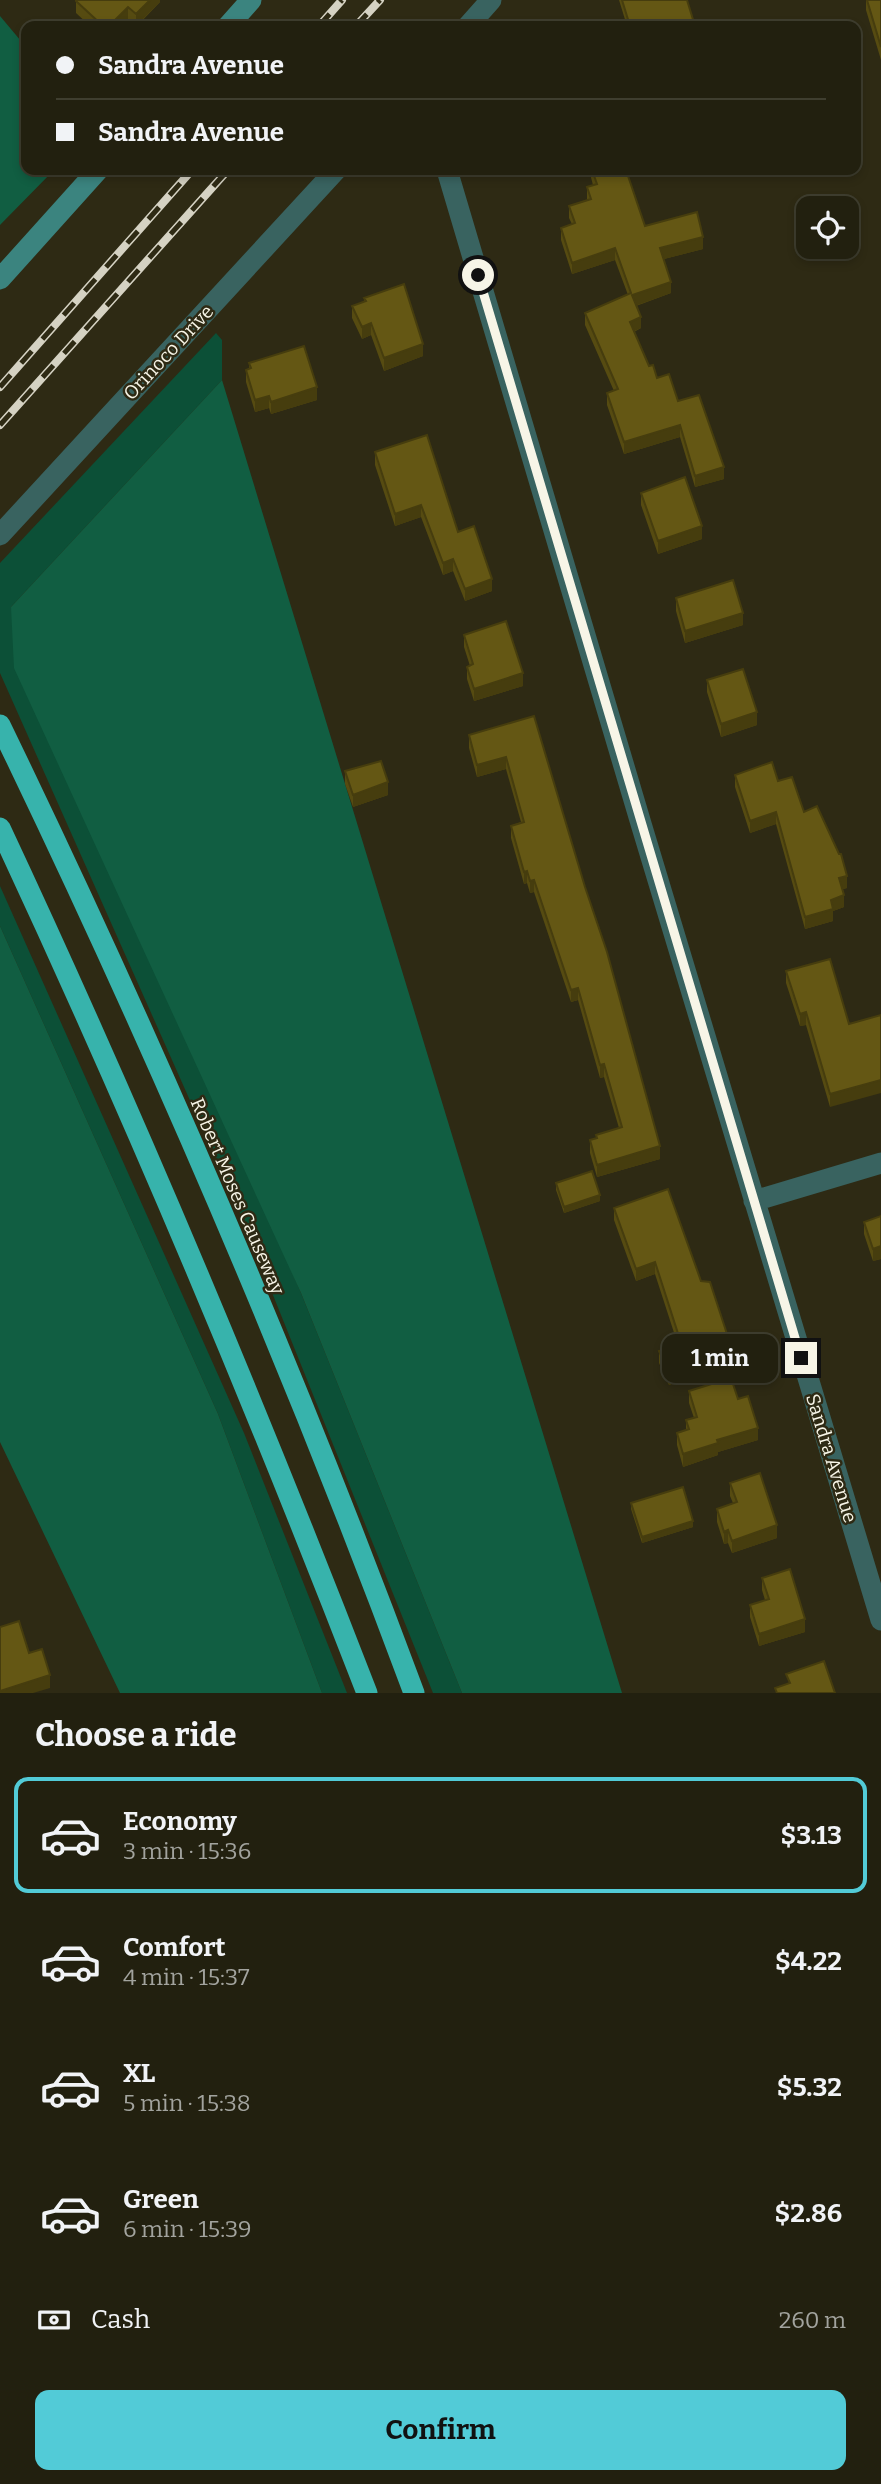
<!DOCTYPE html>
<meta charset="utf-8">
<style>
body{margin:0;font-family:Bitter,serif;background:#2a2818;color:#f1f3f6;height:100vh;display:flex;flex-direction:column;font-size:26px;white-space:nowrap}
*{box-sizing:border-box;margin:0}
p{font-size:23px;color:#a2a39e}
.icon{flex:none;width:38px;height:38px;fill:none;stroke:currentColor;stroke-width:2;stroke-linecap:round;stroke-linejoin:round}
.map{position:relative;height:1693px;overflow:hidden}
.drawer{display:flex;flex-direction:column;background:#22200f;flex:1}
.drawer>*{flex:none}
.banner{position:absolute;left:21px;top:21px;width:840px;height:154px;border-radius:14px;box-shadow:0 4px 10px #0003,0 0 0 2px #3f3e2f;display:grid;align-content:center;height:154px;padding:0 35px;background:#22200f}
.tools{position:absolute;left:796px;top:196px;display:grid;gap:14px}
.tools a{display:grid;place-items:center;width:63px;height:63px;border-radius:14px;background:#22200f;box-shadow:0 4px 10px #0003,0 0 0 2px #3f3e2f;font-size:35px}
.end{position:absolute;width:32px;height:32px;margin:-16px;border:9px solid #f7f5e7;background:#111;box-shadow:0 0 0 4px #111}
.from{border-radius:50%}
.bubble{position:absolute;height:49px;border-radius:14px;background:#22200f;box-shadow:0 4px 10px #0003,0 0 0 2px #3f3e2f;font-size:23px;font-weight:700;line-height:49px;text-align:center}
.banner b{display:flex;align-items:center;gap:24px;height:66px;font-size:26px}
.banner b+b{border-top:2px solid #3f3e2f}
.banner i{width:18px;height:18px;background:#f1f3f6}
ul{padding:0;list-style:none}
li{display:flex;align-items:center;gap:21px;height:116px;margin:0 14px 10px;padding:0 21px;border:4px solid transparent;border-radius:14px}
li div{flex:1}
li b{display:block;font-size:26px}
li em{font-style:normal;font-weight:700}
li.current{border-color:#52cbd7}
li>.icon{width:63px;height:63px;stroke-width:1.5}
h2{padding:0 35px;font-size:32px;line-height:84px}
.pay{display:flex;align-items:center;gap:18px;height:77px;padding:0 35px;font-size:26px}
.pay p{margin-inline-start:auto}
.button{display:flex;gap:14px;margin-top:auto;padding:14px 35px}
.button a{flex:1;height:80px;border-radius:14px;background:#52cbd7;color:#111;font-size:28px;font-weight:700;line-height:80px;text-align:center}
.map>svg:first-child{display:block}
</style>
<div class="map">
<svg width="881" height="1693" viewBox="0 0 881 1693">
<rect width="100%" height="100%" fill="#2e2a14"/>
<path fill="#0c5037" d="M216,333L222,340V380L11,607L301,1293L462,1693H433L240,1213L0,673V563Z
M0,886L244,1433L347,1693H322L218,1414L0,926Z"/>
<path fill="#115e42" d="M0,16L26,47V170H54L0,225Z
M222,380L622,1693H462L301,1293L14,668L11,607Z
M0,926L218,1414L322,1693H120L0,1442Z"/>
<g fill="none" stroke-linecap="round" stroke-linejoin="round">
<path stroke="#396360" stroke-width="21" d="M447,170L642,827L881,1620
M754,1201L881,1163"/>
<path stroke="#396360" stroke-width="21" d="M468,26L491,0
M0,535L336,170"/>
<path stroke="#3b847f" stroke-width="21" d="M228,26L251,0
M0,279L98,170"/>
<path stroke="#37b3ac" stroke-width="21" d="M0,725C153,1041 292,1364 414,1693
M0,828C133,1112 254,1401 367,1693"/>
<defs>
<path id="rail" d="M319,26L342,0
M356,26L380,0
M0,387L192,170
M0,425L228,170"/>
</defs>
<use href="#rail" stroke="#d5d2c3" stroke-width="8"/>
<use href="#rail" stroke="#2e2a14" stroke-width="5" stroke-dasharray="16" stroke-linecap="butt"/>
</g>
<path fill="#564b11" d="M160,0V2L137,26L128,19L121,26H90L76,13V1Z
M619,0H687L695,26H627Z
M866,0H881V60L866,10Z
M589,170H626L645,226L703,249L664,259L671,293L636,306L641,328L634,332L649,366L657,378L678,401L724,479L695,487L680,437L624,454L607,405V393L614,391L585,325V313L628,295L615,260L572,274L561,240V228L572,224L569,218V206L587,200V187L593,185Z
M364,298L423,356L384,371L371,335L362,339L352,318V306L364,302Z
M249,363L317,400L271,414L269,408L255,412L246,382V370L249,369Z
M375,452L458,532L492,591L465,601L453,571L443,575L421,517L395,526L375,465Z
M641,493L702,539L658,554L641,505Z
M676,598L743,625L685,643L676,611Z
M464,635L523,686L474,701L467,679V667L470,666L464,647Z
M707,680L757,725L721,737L707,692Z
M534,716L660,1159L597,1177L590,1153V1140L596,1139V1135L619,1128L604,1077L600,1078L578,1000L571,1002L534,892L530,893L527,883L524,884L511,838V826L521,822L506,769L477,777L469,748V735Z
M345,771L388,795L353,807L345,784Z
M735,775L778,781L804,812L847,888L843,889L844,907L833,911V921L805,929L776,824L750,833L735,787Z
M786,971L849,1024L830,1107L806,1025L800,1026L786,983Z
M556,1183L600,1201L564,1213L556,1190Z
M614,1208L701,1281L727,1345L688,1358L690,1377L669,1385L659,1363V1351L678,1345L655,1274L636,1281L614,1220Z
M881,1216V1259L873,1261L864,1234V1222Z
M689,1391L738,1399L758,1440L718,1452V1455L683,1467L677,1445V1433L686,1430V1420L694,1418L689,1403Z
M730,1483L777,1538L732,1553L728,1543L724,1544L717,1522V1509L733,1503L730,1496Z
M631,1503L693,1527L642,1543L631,1509Z
M762,1578L805,1632L759,1646L750,1617V1605L765,1600L762,1590Z"/>
<path fill="#463d0e" d="M150,0H160V2L136,26V14Z
M128,7V19L121,26H109Z
M703,237V249L660,260V248Z
M615,248V260L572,274V263Z
M671,282V293L632,307V295Z
M641,317V328L630,333V322Z
M371,323V335L362,339V327Z
M423,344V356L384,371V358Z
M317,387V400L271,414V402Z
M269,396V408L255,412V400Z
M680,425V437L624,454V442Z
M724,467V479L695,487V476Z
M421,505V517L395,526V514Z
M702,526V539L658,554V541Z
M453,559V571L443,575V563Z
M492,579V591L465,601V589Z
M743,613V625L685,643V631Z
M523,673V686L474,701V689Z
M757,712V725L721,737V724Z
M506,757V769L477,777V765Z
M388,782V795L353,807V795Z
M776,812V824L750,833V821Z
M527,871V883L524,884V872Z
M847,876V888L839,890V878Z
M534,880V892L530,893V881Z
M844,895V907L833,911V921L805,929V917L831,900Z
M578,988V1000L571,1002V990Z
M806,1012V1025L800,1026V1014Z
M604,1064V1077L600,1078V1065Z
M881,1080V1093L830,1107V1094Z
M660,1146V1159L597,1177V1165Z
M600,1195V1201L564,1213V1207Z
M881,1246V1259L873,1261V1249Z
M655,1262V1274L636,1281V1269Z
M727,1334V1345L684,1360V1348Z
M690,1365V1377L669,1385V1373Z
M758,1428V1440L718,1452V1455L683,1467V1454L717,1440Z
M693,1521V1527L642,1543V1537Z
M777,1525V1538L732,1553V1541Z
M728,1530V1543L724,1544V1532Z
M805,1619V1632L759,1646V1634Z
M50,1675V1688L33,1693H0V1691Z"/>
<path fill="#645714" stroke="#463d0e" stroke-width="2" d="M76,0H150L136,14L128,7L109,26H103L76,1Z
M622,0H687L695,26H630Z
M867,0H881V47Z
M592,170H626L645,226L697,212L703,237L660,248L671,282L632,295L641,317L630,322L649,366L653,365L657,378L669,374L678,401L699,395L724,467L695,476L680,425L624,442L607,393L618,389L585,313L631,293L615,248L572,263L561,228L575,223L569,206L591,199L587,187L597,184Z
M404,284L423,344L384,358L371,323L362,327L352,306L366,301L364,298Z
M304,346L317,387L271,402L269,396L255,400L246,370L251,368L249,363Z
M427,435L458,532L474,526L492,579L465,589L453,559L443,563L421,505L395,514L375,452Z
M685,477L702,526L658,541L641,493Z
M733,580L743,613L685,631L676,598Z
M506,621L523,673L474,689L467,667L473,664L464,635Z
M743,669L757,712L721,724L707,680Z
M534,716L585,887L607,952L660,1146L597,1165L590,1140L597,1138L596,1135L622,1127L604,1064L600,1065L578,988L571,990L534,880L530,881L527,871L524,872L511,826L524,822L506,757L477,765L469,735Z
M381,761L388,782L353,795L345,771Z
M772,762L778,781L792,777L804,812L817,806L839,854H841L847,876L839,878L844,895L831,900L833,909L805,917L776,812L750,821L735,775Z
M830,959L849,1024L881,1015V1080L830,1094L806,1012L800,1014L786,971Z
M592,1171L600,1195L564,1207L556,1183Z
M668,1189L701,1281L710,1282L727,1334L684,1348L690,1365L669,1373L659,1351L681,1343L655,1262L636,1269L614,1208Z
M881,1216V1246L873,1249L864,1222Z
M731,1378L738,1399L748,1396L758,1428L717,1440L718,1443L683,1454L677,1433L689,1429L686,1420L697,1417L689,1391Z
M760,1473L777,1525L732,1541L728,1530L724,1532L717,1509L737,1502L730,1483Z
M683,1487L693,1521L642,1537L631,1503Z
M790,1569L805,1619L759,1634L750,1605L769,1599L762,1578Z
M19,1621L29,1653L42,1649L50,1675L0,1691V1627Z
M824,1661L835,1693H777L775,1688L790,1683L786,1674Z"/>
<g fill="none" stroke-linecap="round" stroke-linejoin="round">
<path stroke="#f7f5e7" stroke-width="9" d="M478,275L801,1358"/>
</g>
<g text-anchor="middle" stroke-width="5" stroke-linejoin="round" paint-order="stroke">
<g font-size="19" fill="#f7f5e7" stroke="#2e2a14">
<text transform="translate(168 352) rotate(-47)" y="7">Orinoco Drive</text>
<text transform="translate(238 1196) rotate(67)" y="7">Robert Moses Causeway</text>
<text transform="translate(832 1458) rotate(73)" y="7">Sandra Avenue</text>
</g>
</g>
</svg>
<div class="tools">
<a><svg class="icon" aria-label="locate" viewBox="0 0 24 24"><circle cx="12" cy="12" r="6"/><path d="M12 2v4M12 18v4M2 12h4M18 12h4"/></svg></a>
</div>
<i class="end from" style="left:478px;top:275px"></i>
<i class="end" style="left:801px;top:1358px"></i>
<div class="bubble" style="left:662px;top:1334px;width:116px">1 min</div>
<div class="banner">
<b><i class="from"></i>Sandra Avenue</b>
<b><i></i>Sandra Avenue</b>
</div>
</div>
<section class="drawer">
<h2>Choose a ride</h2>
<ul>
<li class="current"><svg class="icon" aria-label="car" viewBox="0 0 24 24"><path d="M5 17H2v-5l4-1 3-4h7l3 4 3 1v5h-3M9 17h6M6 11h13"/><circle cx="7" cy="17" r="2"/><circle cx="17" cy="17" r="2"/></svg><div><b>Economy</b><p>3 min · 15:36</p></div><em>$3.13</em></li>
<li><svg class="icon" aria-label="car" viewBox="0 0 24 24"><path d="M5 17H2v-5l4-1 3-4h7l3 4 3 1v5h-3M9 17h6M6 11h13"/><circle cx="7" cy="17" r="2"/><circle cx="17" cy="17" r="2"/></svg><div><b>Comfort</b><p>4 min · 15:37</p></div><em>$4.22</em></li>
<li><svg class="icon" aria-label="car" viewBox="0 0 24 24"><path d="M5 17H2v-5l4-1 3-4h7l3 4 3 1v5h-3M9 17h6M6 11h13"/><circle cx="7" cy="17" r="2"/><circle cx="17" cy="17" r="2"/></svg><div><b>XL</b><p>5 min · 15:38</p></div><em>$5.32</em></li>
<li><svg class="icon" aria-label="car" viewBox="0 0 24 24"><path d="M5 17H2v-5l4-1 3-4h7l3 4 3 1v5h-3M9 17h6M6 11h13"/><circle cx="7" cy="17" r="2"/><circle cx="17" cy="17" r="2"/></svg><div><b>Green</b><p>6 min · 15:39</p></div><em>$2.86</em></li>
</ul>
<div class="pay"><svg class="icon" aria-label="cash" viewBox="0 0 24 24"><path d="M3 7h18v10H3z"/><circle cx="12" cy="12" r="2"/></svg>Cash<p>260 m</p></div>
<div class="button"><a>Confirm</a></div>
</section>
